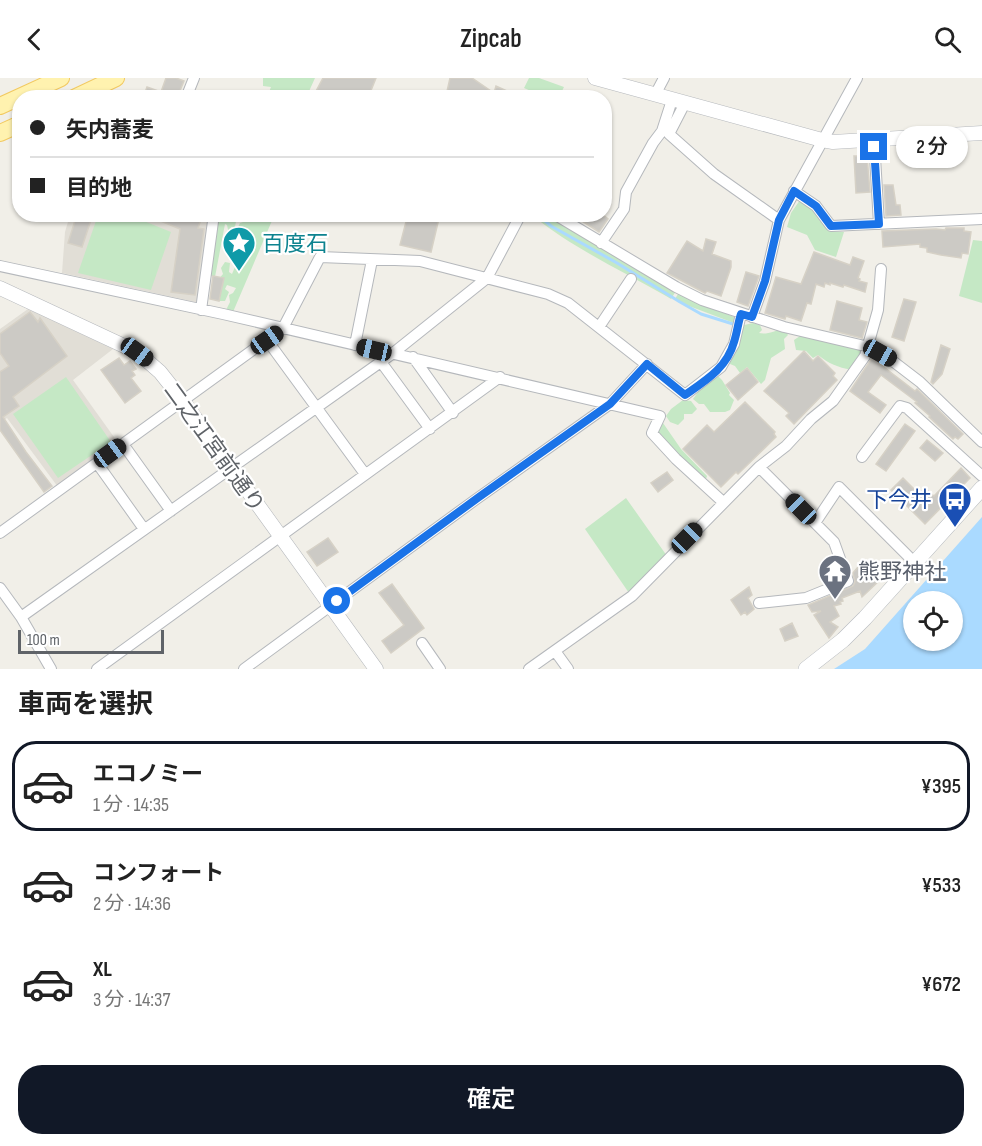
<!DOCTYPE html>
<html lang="ja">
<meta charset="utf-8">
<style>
body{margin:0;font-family:"Sofia Sans Condensed","Noto Sans JP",sans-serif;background:#f2f2f2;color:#222;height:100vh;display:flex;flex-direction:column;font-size:22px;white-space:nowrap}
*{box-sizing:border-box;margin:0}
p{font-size:20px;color:#767676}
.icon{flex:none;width:33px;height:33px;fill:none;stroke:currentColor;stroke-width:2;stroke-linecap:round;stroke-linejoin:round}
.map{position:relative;height:591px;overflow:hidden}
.panel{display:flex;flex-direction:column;background:#fff;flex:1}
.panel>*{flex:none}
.top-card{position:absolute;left:12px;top:12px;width:600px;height:132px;border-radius:24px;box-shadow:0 2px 4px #0004;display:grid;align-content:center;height:132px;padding:0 18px;background:#fff}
.buttons{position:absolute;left:903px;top:513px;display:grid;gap:12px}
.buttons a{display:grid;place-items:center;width:60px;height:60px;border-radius:50%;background:#fff;box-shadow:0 2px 4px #0004;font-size:30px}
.scale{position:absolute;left:18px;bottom:15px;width:146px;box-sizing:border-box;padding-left:6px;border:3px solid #5f6368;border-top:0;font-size:16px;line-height:21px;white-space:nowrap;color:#5f6368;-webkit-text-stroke:4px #fff;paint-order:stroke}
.end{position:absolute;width:27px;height:27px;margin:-14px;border:8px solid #1a73e8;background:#fff;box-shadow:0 0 0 3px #fff}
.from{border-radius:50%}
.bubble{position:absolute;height:42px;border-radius:21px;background:#fff;box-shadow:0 2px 4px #0004;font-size:20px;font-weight:600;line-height:42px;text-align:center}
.car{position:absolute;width:18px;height:36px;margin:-18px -9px;border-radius:8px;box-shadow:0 0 4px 2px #0007;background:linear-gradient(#222 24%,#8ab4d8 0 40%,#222 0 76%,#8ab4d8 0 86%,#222 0)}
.top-card b{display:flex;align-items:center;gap:21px;height:57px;font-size:22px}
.top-card b+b{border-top:2px solid #e0e0e0}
.top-card i{width:15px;height:15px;background:#222}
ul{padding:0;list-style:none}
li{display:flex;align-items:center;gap:18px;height:90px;margin:0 12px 9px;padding:0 6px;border:3px solid transparent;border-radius:24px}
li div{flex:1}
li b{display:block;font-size:22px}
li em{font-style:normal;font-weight:600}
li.on{border-color:#111827}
li>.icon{width:54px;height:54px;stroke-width:1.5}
h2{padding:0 18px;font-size:27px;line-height:72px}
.cta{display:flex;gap:12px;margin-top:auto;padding:12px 18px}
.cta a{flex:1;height:69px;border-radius:24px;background:#111827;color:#fff;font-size:24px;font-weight:600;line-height:69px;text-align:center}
header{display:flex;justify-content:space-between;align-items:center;height:78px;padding:0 18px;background:#fff;font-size:27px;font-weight:600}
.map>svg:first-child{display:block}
</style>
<header><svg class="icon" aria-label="back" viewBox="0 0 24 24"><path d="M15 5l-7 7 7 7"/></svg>Zipcab<svg class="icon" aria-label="search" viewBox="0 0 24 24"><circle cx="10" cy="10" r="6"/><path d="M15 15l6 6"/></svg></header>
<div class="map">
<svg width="982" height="591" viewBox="0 0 982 591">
<rect width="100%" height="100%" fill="#f1efe8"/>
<path fill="#e1ded6" d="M70,137H212L200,225L62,195L65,154Z
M28,231L113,271L73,302L119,366L58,409L7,340L0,345V251Z"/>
<path fill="#c5e8c5" d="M263,0H315L306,20L267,19L271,9L263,8Z
M529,0H539L564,9L559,19H537L538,16L524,10Z
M800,122C813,130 820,142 830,153L844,154L836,179L815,172L807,157L787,149L791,135Z
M98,137H129L171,154L151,212L78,195Z
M217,137L274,138L233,234L226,232L230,224L229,217L233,215L236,210L227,207L225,211L229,214L225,223H219L217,203L223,196L221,190L225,184L230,185L229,194L232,196L235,189H240L248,178L244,175L245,172L253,163L244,162L242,158L243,153L238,149L240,145L246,143L245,140L237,138L235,149H231L229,156L227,147L225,146L215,199L209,197Z
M532,137H548L557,144L676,213L671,221L666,218C621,192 572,170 532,137Z
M973,162L982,163V225L959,218Z
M678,216L734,239V245L689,228L675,221Z
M753,245L760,247L762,252L759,255C769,257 776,251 785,252L788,257L784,261L785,271L771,280L765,302L761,306L747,289L740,295L735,288L725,284L740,248Z
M803,256L860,270L862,275L851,292C838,289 829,286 818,277L813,280L806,273L796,272L794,262Z
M713,293L722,302L730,315L729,317L734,322L730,332L725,334H710L704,326H699L693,321Z
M66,299L111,364L58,400L13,336Z
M683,322L691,323L697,331L692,336H684V341L678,347L670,344L666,338L671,331Z
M663,345L681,371L707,398L706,401L700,400L656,353L659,346Z
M626,420L667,478L629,515L585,451Z"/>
<path fill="#aadaff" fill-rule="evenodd" d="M982,439V591H834L865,571ZM914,524H952V562H914Z"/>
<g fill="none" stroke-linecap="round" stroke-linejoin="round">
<path stroke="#aadaff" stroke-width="3" d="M537,136L551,148L617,185L680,224L701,236L733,246"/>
</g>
<path fill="#cccac5" stroke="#d6d1c6" stroke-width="1.5" d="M166,0H176L184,3L177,20H143L147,9L161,14Z
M323,0H376L368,20H319L314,17Z
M450,0H472L494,15L496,8L523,20H453L446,18Z
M854,78H867L870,114L856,115Z
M884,107H893L896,127H900L901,137L886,138Z
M77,136H93L82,169L68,165Z
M144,136H203L198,150L204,151L195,217L171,214L180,151Z
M408,136H440L431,174L400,167Z
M571,136H602L608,141L599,154Z
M946,150H964V153L971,154L968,176L962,175L961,180L941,177L927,174V170L920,169V166L883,169L882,153L936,151L945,152Z
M706,161L716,164L712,176L731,183V189L721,218L707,213L705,215L667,195L687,163L703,173Z
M814,174L850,187L853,179L864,183L858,200L860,201L859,203L867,205L865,214L844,207L843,209L830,205V207L825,205L824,209L816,206L811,226L807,225L801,243L786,238L785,241L765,235L776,199L801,206Z
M746,194L759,198L748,228L737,224Z
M213,198L224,200L219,223L210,221Z
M904,221L916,224L904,263L892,259Z
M837,223L862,230L859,242L867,244L862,260L830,252Z
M30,234L38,244L40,240L67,278L13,319L19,328L3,339L26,374L52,408L44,414L0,352V294L9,288L0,275V256Z
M941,267L950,271L942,296L933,306L931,304Z
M804,273L813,283L818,278L835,295L833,298L837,302L794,346L786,338L789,335L764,313Z
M119,280L124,287L130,283L136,291L132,293L135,297L131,300L141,313L125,325L101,292Z
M872,280L915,313L917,311L963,356L958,361L955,359L953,361L929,339L930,338L915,325L917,324L881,297L868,314L886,327L880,335L850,313Z
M747,290L758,304L738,322L726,307Z
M745,324L775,354L774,356L776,359L738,396L736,394L721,409L683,371L707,347L714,354Z
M905,346L915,353L886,393L876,386Z
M927,362L943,375L935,383L920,370Z
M961,390L970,400L925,446L891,412L903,400L919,416L925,410L934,418Z
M667,394L673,402L658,414L651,405Z
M328,460L338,474L317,488L307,474Z
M864,482L880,499V502L862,519L860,513L842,520L843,523L840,524L841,526L834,528L839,538L830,544L838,549L829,560L814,537L821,533L812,534L808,527L853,508L855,504L853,495Z
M392,506L424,550L391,575L382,563L404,547L379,515Z
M749,509L752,517L748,520L754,531L747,537L745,534L741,537L731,522Z
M792,545L798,558L785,563L780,551Z"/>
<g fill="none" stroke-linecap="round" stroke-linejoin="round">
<defs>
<path id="minor" d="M655,17L664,0
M186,20L194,0
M685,25L669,56L714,96L779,142
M874,62L879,146
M794,113L816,128L831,148L982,141
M554,136L676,209L702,222L784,249L869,269L890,281L920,304L982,364
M601,165L624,131L626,114L653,65L662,53L672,22
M0,188L223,236L660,338L652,355L676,381L723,424
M201,232L214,136
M752,239L765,203L779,142L857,0
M599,249L631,201
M267,262L365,396
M355,267L372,182
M413,279L453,335
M381,284L430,351
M123,366L171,433
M862,379L900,328L907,330L982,398
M97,385L144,451
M759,389L786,368L811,341L833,323L865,278L878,232L881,191
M815,445L839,409L915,485
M0,455L283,250L320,179L420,183L548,216L568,225L685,317L721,289L734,266L741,236
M0,510L21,539L51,591
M21,539L392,276L487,200L521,136
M422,565L440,591
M555,573L568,591
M97,591L500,299
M244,591L475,422L610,326L647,286
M529,591L632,518L759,389L834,464L848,503L806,520L759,525"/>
<path id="tertiary" d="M595,0L822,62L833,64L982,55
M0,210L137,274L160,294L183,323L376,591"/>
<path id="secondary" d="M806,591L843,562L865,540L982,410"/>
<path id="primary" d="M74,20L116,0
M0,28L61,0
M0,55L20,46"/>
</defs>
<use href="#minor" stroke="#b5b8bc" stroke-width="12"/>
<use href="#tertiary" stroke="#b5b8bc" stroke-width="15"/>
<use href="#secondary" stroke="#b6babf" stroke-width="16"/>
<use href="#primary" stroke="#f2c960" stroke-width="18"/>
<use href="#minor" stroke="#fff" stroke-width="10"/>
<use href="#tertiary" stroke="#fff" stroke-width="14"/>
<use href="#secondary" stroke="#fff" stroke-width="15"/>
<use href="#primary" stroke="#fff2af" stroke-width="16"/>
</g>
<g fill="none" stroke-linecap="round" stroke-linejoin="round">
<path stroke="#1a73e8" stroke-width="8" d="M337,523L479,419L610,326L647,286L685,317C705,303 727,290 734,264C737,255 738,245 741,236L752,239L765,203L779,142L794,113L816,128L831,148L879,146L874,69"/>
</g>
<defs>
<symbol id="sight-pin" viewBox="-11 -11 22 30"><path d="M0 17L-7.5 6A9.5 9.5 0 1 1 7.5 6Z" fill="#0f9aa8" stroke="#fff"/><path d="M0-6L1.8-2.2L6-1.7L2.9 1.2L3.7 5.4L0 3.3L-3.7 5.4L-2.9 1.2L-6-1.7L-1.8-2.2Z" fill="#fff"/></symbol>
<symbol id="bus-pin" viewBox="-11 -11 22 30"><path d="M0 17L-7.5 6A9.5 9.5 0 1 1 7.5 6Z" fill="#1a4fb4" stroke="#fff"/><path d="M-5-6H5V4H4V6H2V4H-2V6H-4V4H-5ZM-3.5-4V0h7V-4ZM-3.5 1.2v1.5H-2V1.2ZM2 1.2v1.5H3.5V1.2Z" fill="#fff"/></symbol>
<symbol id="temple-pin" viewBox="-11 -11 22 30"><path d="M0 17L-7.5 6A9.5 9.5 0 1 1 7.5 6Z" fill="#6b7280" stroke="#fff"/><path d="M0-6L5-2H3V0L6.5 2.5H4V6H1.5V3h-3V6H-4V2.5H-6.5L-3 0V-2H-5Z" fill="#fff"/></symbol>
</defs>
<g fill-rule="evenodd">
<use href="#sight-pin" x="220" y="146" width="38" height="52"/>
<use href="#bus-pin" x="936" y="402" width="38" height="52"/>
<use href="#temple-pin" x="816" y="474" width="38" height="52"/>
</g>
<g text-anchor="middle" stroke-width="4.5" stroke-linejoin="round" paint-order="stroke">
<g font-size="22" fill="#0d838f" stroke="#fff" text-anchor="start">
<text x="262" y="173">百度石</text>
</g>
<g font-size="22" fill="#5f6368" stroke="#fff">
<text transform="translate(215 369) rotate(54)" y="8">二之江宮前通り</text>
</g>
<g font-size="22" fill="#164399" stroke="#fff" text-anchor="end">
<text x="932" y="429">下今井</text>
</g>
<g font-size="22" fill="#5b616d" stroke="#fff" text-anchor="start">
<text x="858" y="501">熊野神社</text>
</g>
</g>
</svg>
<div class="buttons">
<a><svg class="icon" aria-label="locate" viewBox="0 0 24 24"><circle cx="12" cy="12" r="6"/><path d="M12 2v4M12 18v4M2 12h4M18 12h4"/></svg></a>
</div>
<div class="scale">100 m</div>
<i class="end from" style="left:337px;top:523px"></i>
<i class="end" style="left:874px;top:69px"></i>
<div class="bubble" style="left:896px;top:48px;width:72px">2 分</div>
<i class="car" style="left:267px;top:262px;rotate:55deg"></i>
<i class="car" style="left:374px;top:272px;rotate:283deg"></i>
<i class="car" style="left:137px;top:274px;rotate:126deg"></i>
<i class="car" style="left:880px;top:275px;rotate:119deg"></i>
<i class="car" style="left:110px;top:375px;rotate:54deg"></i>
<i class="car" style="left:801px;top:431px;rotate:315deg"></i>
<i class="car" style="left:687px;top:460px;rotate:45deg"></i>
<div class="top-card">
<b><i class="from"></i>矢内蕎麦</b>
<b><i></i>目的地</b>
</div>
</div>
<section class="panel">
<h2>車両を選択</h2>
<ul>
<li class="on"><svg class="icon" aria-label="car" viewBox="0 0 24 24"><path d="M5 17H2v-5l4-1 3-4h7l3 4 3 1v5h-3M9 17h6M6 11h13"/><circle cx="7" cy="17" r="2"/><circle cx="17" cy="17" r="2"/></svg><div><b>エコノミー</b><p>1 分 · 14:35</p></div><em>¥395</em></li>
<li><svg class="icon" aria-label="car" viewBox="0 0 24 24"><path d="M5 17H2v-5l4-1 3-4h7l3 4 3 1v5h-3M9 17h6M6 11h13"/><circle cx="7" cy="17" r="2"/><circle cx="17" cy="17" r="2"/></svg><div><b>コンフォート</b><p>2 分 · 14:36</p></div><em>¥533</em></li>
<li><svg class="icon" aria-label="car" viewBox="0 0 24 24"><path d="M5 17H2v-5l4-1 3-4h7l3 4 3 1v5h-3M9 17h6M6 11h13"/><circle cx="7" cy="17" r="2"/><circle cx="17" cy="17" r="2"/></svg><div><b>XL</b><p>3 分 · 14:37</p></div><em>¥672</em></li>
</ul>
<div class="cta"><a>確定</a></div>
</section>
